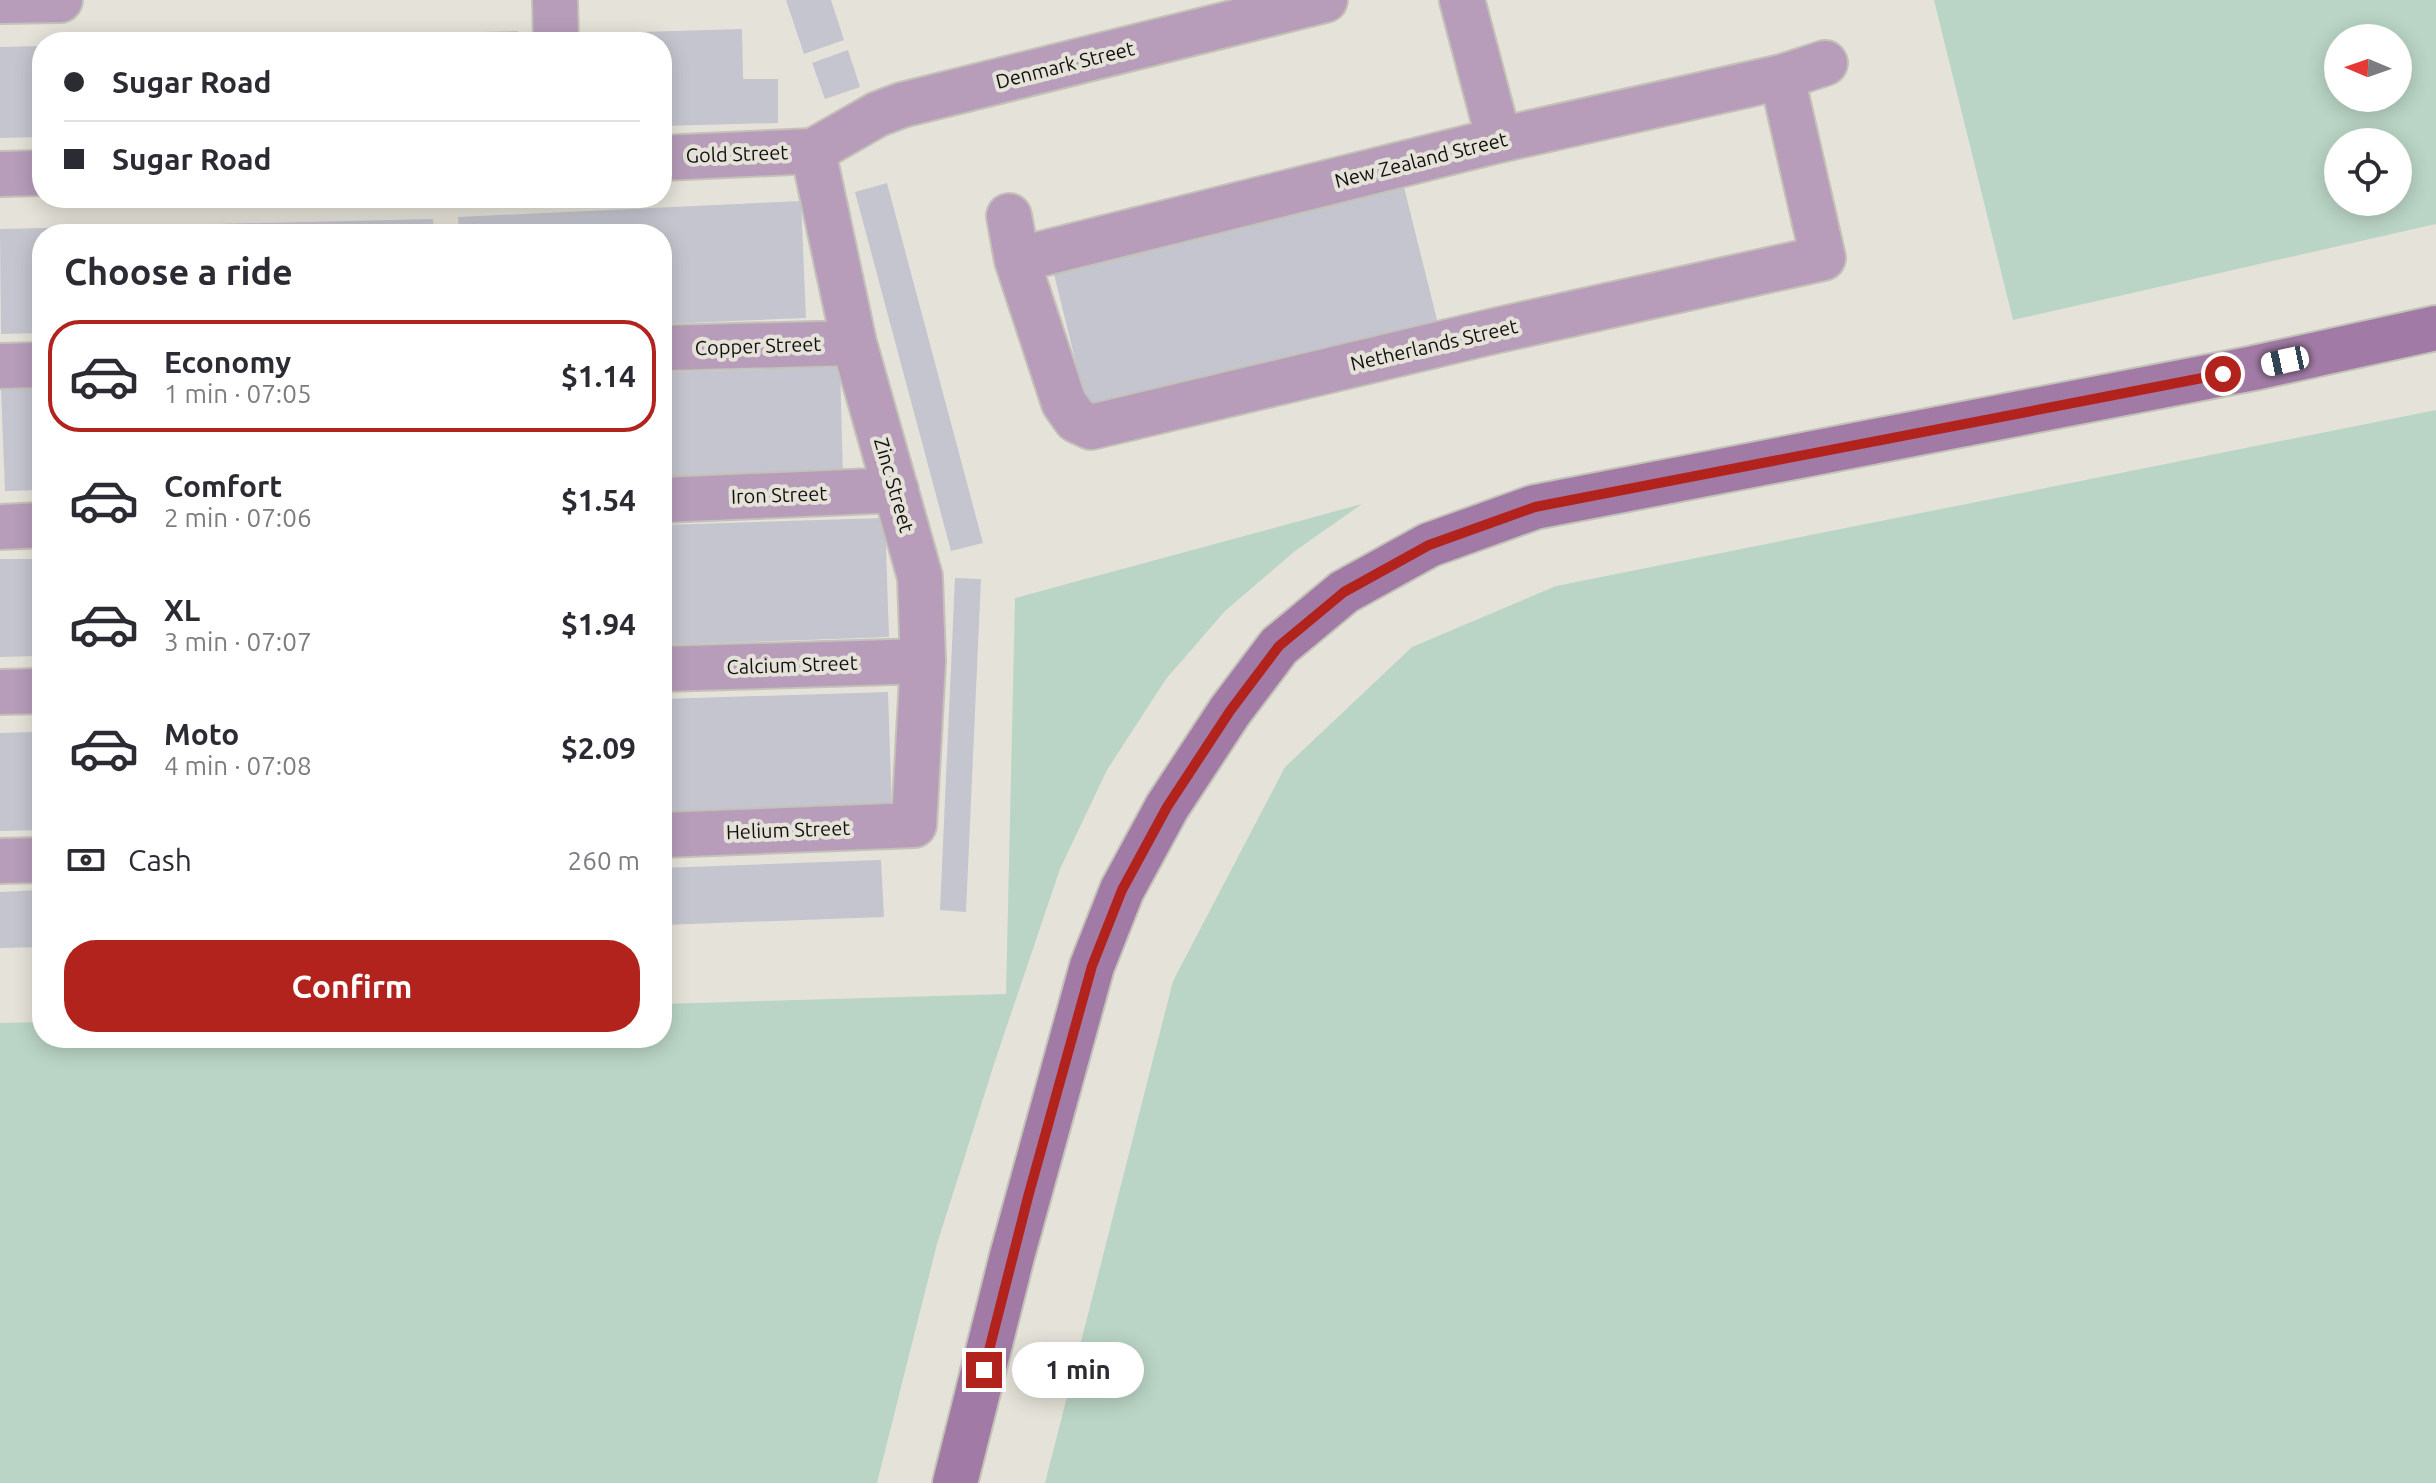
<!DOCTYPE html>
<meta charset="utf-8">
<style>
body{margin:0;font-family:Ubuntu,sans-serif;background:#f2f2f3;color:#2b2b33;height:100vh;display:flex;flex-direction:column;font-size:30px;white-space:nowrap}
*{box-sizing:border-box;margin:0}
p{font-size:26px;color:#7c7c81}
.icon{flex:none;width:44px;height:44px;fill:none;stroke:currentColor;stroke-width:2;stroke-linecap:round;stroke-linejoin:round}
.map{position:relative;flex:1;overflow:hidden}
.sheet{position:absolute;left:32px;top:224px;width:640px;height:824px;display:flex;flex-direction:column;background:#fff;border-radius:32px;box-shadow:0 4px 20px #0003}
.sheet>*{flex:none}
.hud{position:absolute;left:32px;top:32px;width:640px;height:176px;border-radius:32px;box-shadow:0 4px 20px #0003;display:grid;align-content:center;height:176px;padding:0 32px;background:#fff}
.needle{width:52px;rotate:272deg}
.tools{position:absolute;left:2324px;top:24px;display:grid;gap:16px}
.tools a{display:grid;place-items:center;width:88px;height:88px;border-radius:50%;background:#fff;box-shadow:0 4px 20px #0003;font-size:40px}
.end{position:absolute;width:36px;height:36px;margin:-18px;border:10px solid #b2231e;background:#fff;box-shadow:0 0 0 4px #fff}
.from{border-radius:50%}
.bubble{position:absolute;height:56px;border-radius:28px;background:#fff;box-shadow:0 4px 20px #0003;font-size:26px;font-weight:600;line-height:56px;text-align:center}
.car{position:absolute;width:24px;height:48px;margin:-24px -12px;border-radius:10px;box-shadow:0 0 6px 2px #0007;background:linear-gradient(#fff 24%,#345 0 40%,#fff 0 76%,#345 0 86%,#fff 0)}
.hud b{display:flex;align-items:center;gap:28px;height:76px;font-size:30px}
.hud b+b{border-top:2px solid #e1e1e2}
.hud i{width:20px;height:20px;background:#2b2b33}
ul{padding:0;list-style:none}
li{display:flex;align-items:center;gap:24px;height:112px;margin:0 16px 12px;padding:0 16px;border:4px solid transparent;border-radius:32px}
li div{flex:1}
li b{display:block;font-size:30px}
li em{font-style:normal;font-weight:600}
li.active{border-color:#b2231e}
li>.icon{width:72px;height:72px;stroke-width:1.5}
h2{padding:0 32px;font-size:36px;line-height:96px}
.pay{display:flex;align-items:center;gap:20px;height:88px;padding:0 32px;font-size:30px}
.pay p{margin-inline-start:auto}
.button{display:flex;gap:16px;margin-top:auto;padding:16px 32px}
.button a{flex:1;height:92px;border-radius:32px;background:#b2231e;color:#fff;font-size:32px;font-weight:600;line-height:92px;text-align:center}
.map>svg:first-child{display:block}
</style>
<div class="map">
<svg width="2436" height="1483" viewBox="0 0 2436 1483">
<rect width="100%" height="100%" fill="#e5e3d9"/>
<path fill="#bad5c5" fill-rule="evenodd" d="M1934,0H2436V224L2013,320ZM2338,38H2398V98H2338ZM2338,142H2398V202H2338Z
M2436,410V1483H1045L1173,981L1285,767L1412,647L1556,586Z
M1362,504L1295,551L1225,611L1166,679L1107,770L1060,869L996,1058L937,1244L877,1483H0V1023L42,1022V1038H662V1004L1006,994L1015,598Z"/>
<path fill="#c4c5ce" d="M786,0H831L844,40L804,54Z
M742,29L743,79H778V123L662,126V42H607V33Z
M518,31L519,42H191L190,39Z
M42,46V137L0,138V47Z
M848,50L860,87L825,99L812,63Z
M1401,175L1441,336L1091,424L1051,262Z
M887,183L983,543L951,551L855,192Z
M801,201L806,318L662,324V234H459L458,217Z
M433,219L434,234H42V333L1,334L0,229Z
M840,367L843,477L662,482V372Z
M42,386V490L5,491L1,388Z
M885,518L889,637L662,645V525Z
M0,559H33L36,656L0,657Z
M955,578L981,579L966,912L940,910Z
M888,692L892,812L662,818V699Z
M37,732L40,830L0,831V733Z
M881,860L884,917L662,925V868Z
M42,890V947L0,948V892Z"/>
<g fill="none" stroke-linecap="round" stroke-linejoin="round">
<defs>
<path id="minor" d="M555,0L556,42
M1462,0L1499,140
M0,1L60,0
M662,158L813,151L878,114L902,105L1325,0
M0,174L42,173
M1009,216L1017,260L1064,403L1076,420L1091,427L1494,331L1823,258L1782,77
M1017,260L1499,140L1782,77L1825,63
M662,348L854,343
M0,366L42,365
M662,500L896,490
M0,527L42,525
M662,669L923,661
M0,692L42,691
M662,835L914,825L923,661L920,577L854,343L813,151
M0,861L42,860"/>
<path id="secondary" d="M955,1483L1012,1256L1092,966L1122,890L1167,807L1230,711L1279,646L1344,592L1429,545L1535,507L2254,368L2436,328"/>
</defs>
<use href="#minor" stroke="#c3c1b8" stroke-width="48"/>
<use href="#secondary" stroke="#c3c1b8" stroke-width="48"/>
<use href="#minor" stroke="#b79dba" stroke-width="44"/>
<use href="#secondary" stroke="#a17ba5" stroke-width="44"/>
</g>
<g fill="none" stroke-linecap="round" stroke-linejoin="round">
<path stroke="#b2231e" stroke-width="10" d="M984,1370L1028,1197L1092,966L1122,890L1167,807L1230,711L1279,646L1344,592L1429,545L1535,507L2223,374"/>
</g>
<g text-anchor="middle" stroke-width="8" stroke-linejoin="round" paint-order="stroke">
<g font-size="20" fill="#11100d" stroke="#e5e3d9">
<text transform="translate(1065 65) rotate(-14)" y="7">Denmark Street</text>
<text transform="translate(737 154) rotate(-2)" y="7">Gold Street</text>
<text transform="translate(1421 160) rotate(-14)" y="7">New Zealand Street</text>
<text transform="translate(1434 345) rotate(-13)" y="7">Netherlands Street</text>
<text transform="translate(758 346) rotate(-2)" y="7">Copper Street</text>
<text transform="translate(894 485) rotate(74)" y="7">Zinc Street</text>
<text transform="translate(779 495) rotate(-2)" y="7">Iron Street</text>
<text transform="translate(792 665) rotate(-2)" y="7">Calcium Street</text>
<text transform="translate(788 830) rotate(-2)" y="7">Helium Street</text>
</g>
</g>
</svg>
<div class="tools">
<a><svg class="needle" viewBox="-14 -14 28 28"><path d="M0-13l5 13h-10z" fill="#e53935"/><path d="M0 13l5-13h-10z" fill="#7c7c81"/></svg></a>
<a><svg class="icon" aria-label="locate" viewBox="0 0 24 24"><circle cx="12" cy="12" r="6"/><path d="M12 2v4M12 18v4M2 12h4M18 12h4"/></svg></a>
</div>
<i class="end from" style="left:2223px;top:374px"></i>
<i class="end" style="left:984px;top:1370px"></i>
<div class="bubble" style="left:1012px;top:1342px;width:132px">1 min</div>
<i class="car" style="left:2285px;top:361px;rotate:258deg"></i>
<div class="hud">
<b><i class="from"></i>Sugar Road</b>
<b><i></i>Sugar Road</b>
</div>
<section class="sheet">
<h2>Choose a ride</h2>
<ul>
<li class="active"><svg class="icon" aria-label="car" viewBox="0 0 24 24"><path d="M5 17H2v-5l4-1 3-4h7l3 4 3 1v5h-3M9 17h6M6 11h13"/><circle cx="7" cy="17" r="2"/><circle cx="17" cy="17" r="2"/></svg><div><b>Economy</b><p>1 min · 07:05</p></div><em>$1.14</em></li>
<li><svg class="icon" aria-label="car" viewBox="0 0 24 24"><path d="M5 17H2v-5l4-1 3-4h7l3 4 3 1v5h-3M9 17h6M6 11h13"/><circle cx="7" cy="17" r="2"/><circle cx="17" cy="17" r="2"/></svg><div><b>Comfort</b><p>2 min · 07:06</p></div><em>$1.54</em></li>
<li><svg class="icon" aria-label="car" viewBox="0 0 24 24"><path d="M5 17H2v-5l4-1 3-4h7l3 4 3 1v5h-3M9 17h6M6 11h13"/><circle cx="7" cy="17" r="2"/><circle cx="17" cy="17" r="2"/></svg><div><b>XL</b><p>3 min · 07:07</p></div><em>$1.94</em></li>
<li><svg class="icon" aria-label="car" viewBox="0 0 24 24"><path d="M5 17H2v-5l4-1 3-4h7l3 4 3 1v5h-3M9 17h6M6 11h13"/><circle cx="7" cy="17" r="2"/><circle cx="17" cy="17" r="2"/></svg><div><b>Moto</b><p>4 min · 07:08</p></div><em>$2.09</em></li>
</ul>
<div class="pay"><svg class="icon" aria-label="cash" viewBox="0 0 24 24"><path d="M3 7h18v10H3z"/><circle cx="12" cy="12" r="2"/></svg>Cash<p>260 m</p></div>
<div class="button"><a>Confirm</a></div>
</section>
</div>
